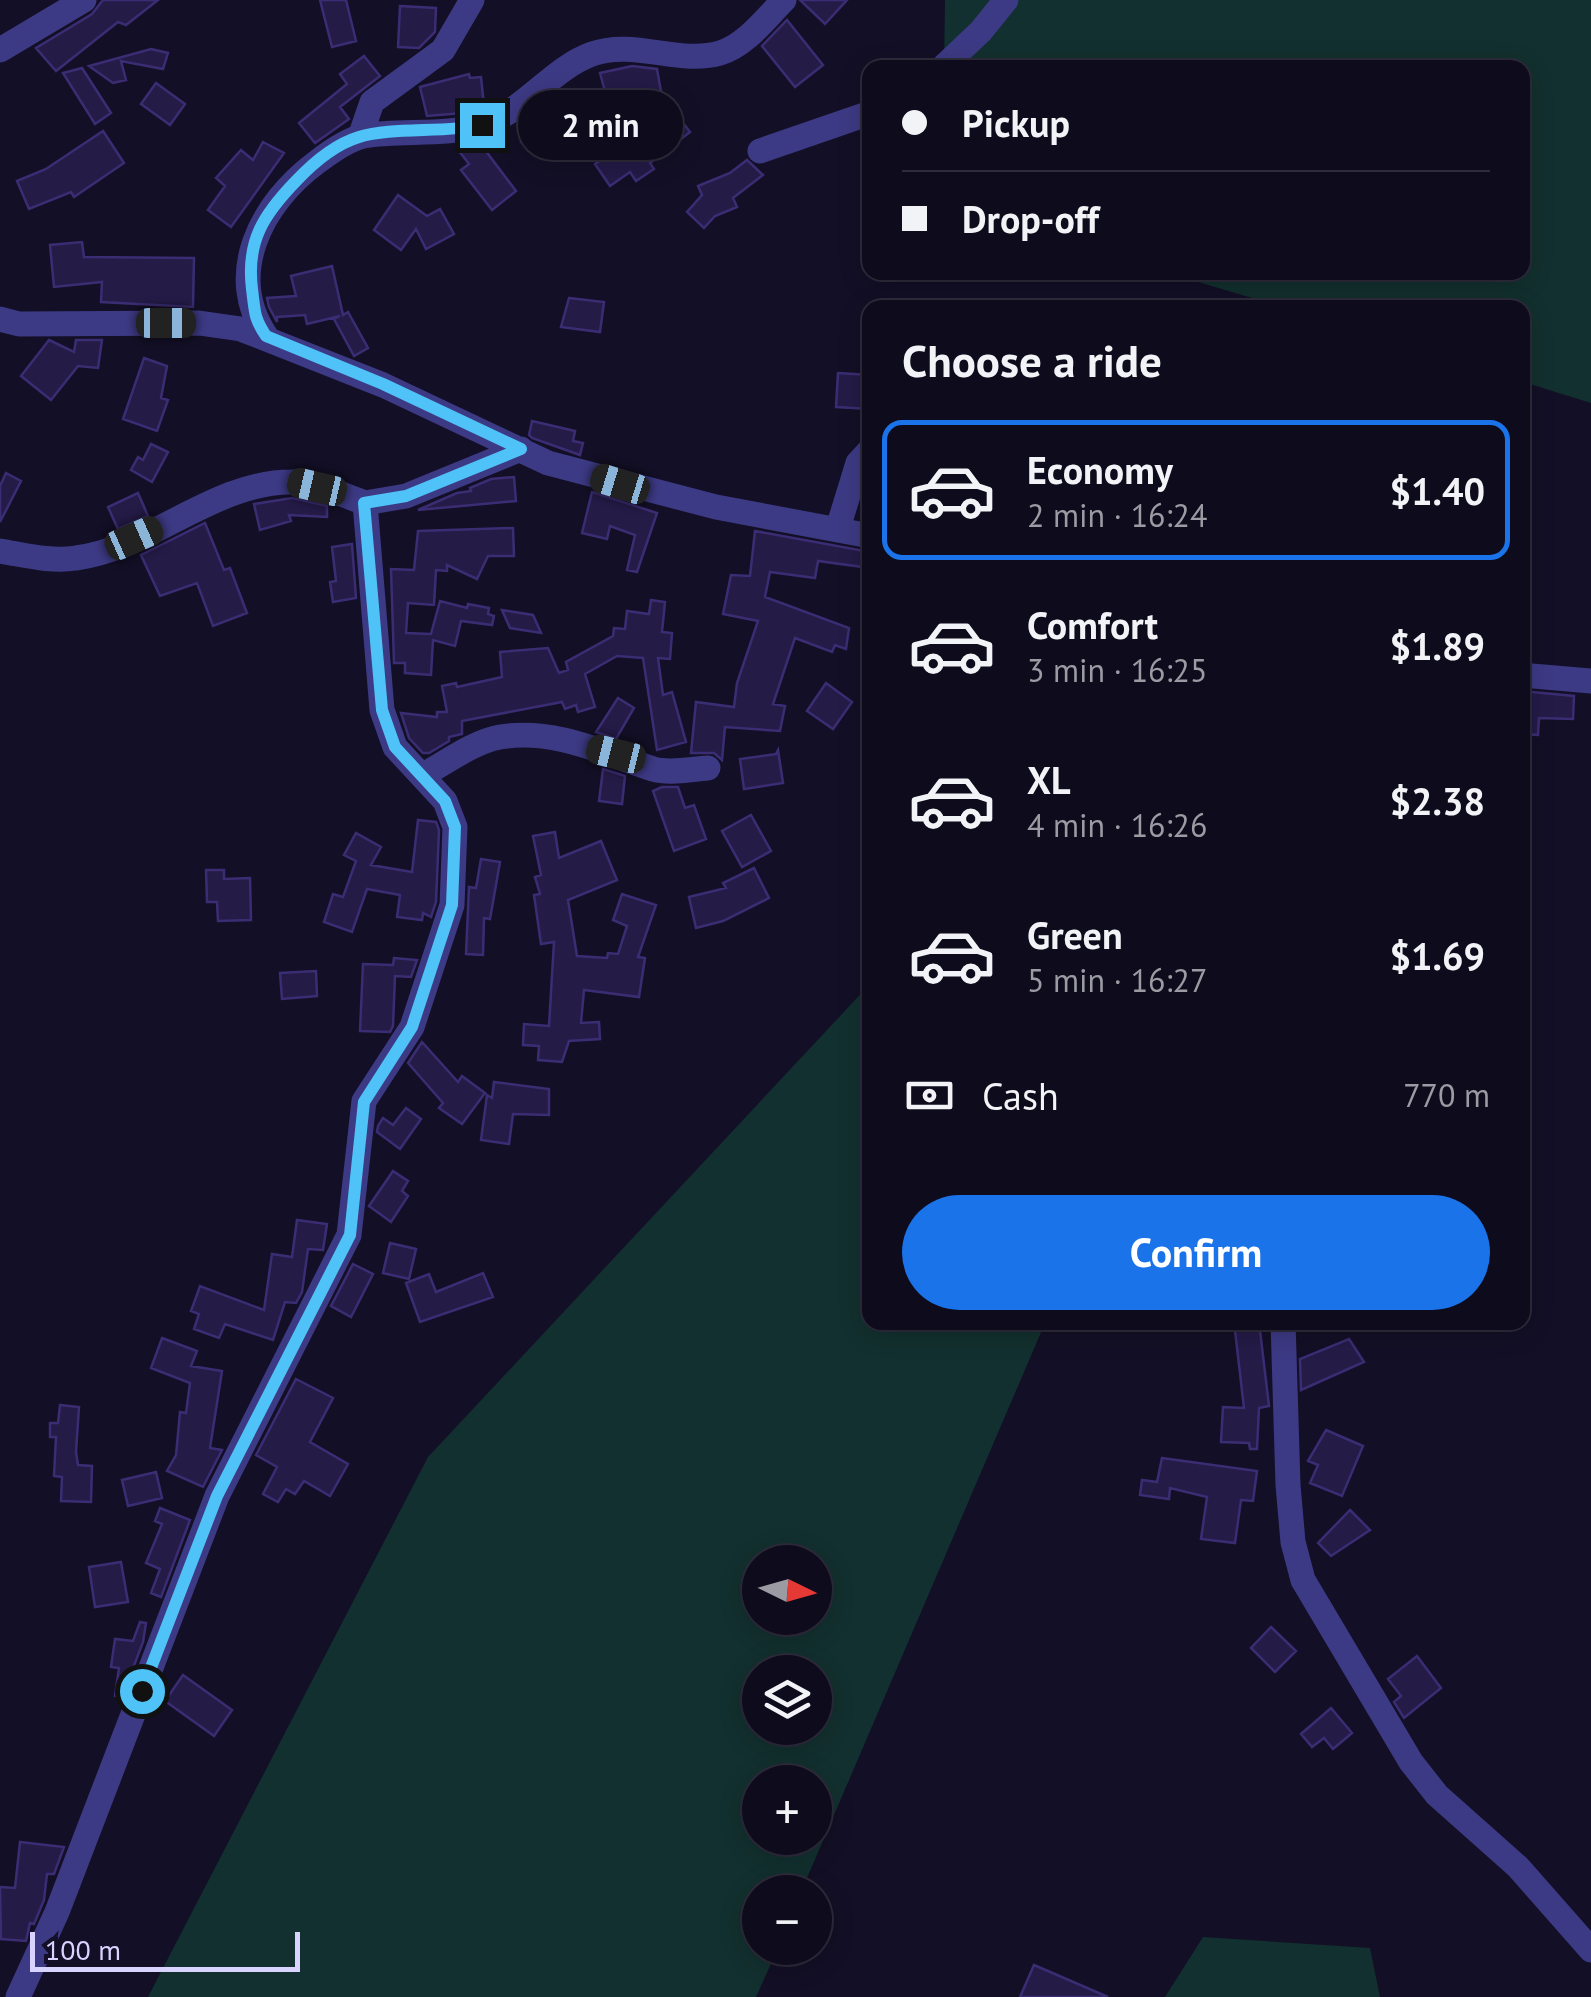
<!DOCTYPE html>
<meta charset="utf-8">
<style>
body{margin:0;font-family:"PT Sans",sans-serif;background:#171425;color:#f1f3f6;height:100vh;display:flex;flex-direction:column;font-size:38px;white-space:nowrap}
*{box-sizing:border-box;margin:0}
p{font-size:32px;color:#9b9ba3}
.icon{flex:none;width:55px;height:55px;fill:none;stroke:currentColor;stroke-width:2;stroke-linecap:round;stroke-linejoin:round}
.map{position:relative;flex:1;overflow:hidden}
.panel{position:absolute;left:862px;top:300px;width:668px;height:1030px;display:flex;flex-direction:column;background:#0e0b1c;border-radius:20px;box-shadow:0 5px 25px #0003,0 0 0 2px #2e2b3b}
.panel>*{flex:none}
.top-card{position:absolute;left:862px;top:60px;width:668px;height:220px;border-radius:20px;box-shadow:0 5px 25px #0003,0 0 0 2px #2e2b3b;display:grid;align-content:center;height:220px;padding:0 40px;background:#0e0b1c}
.needle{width:65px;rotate:95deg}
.fabs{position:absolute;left:742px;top:1545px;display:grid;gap:20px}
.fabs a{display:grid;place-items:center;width:90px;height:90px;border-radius:50%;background:#0e0b1c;box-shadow:0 5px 25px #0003,0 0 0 2px #2e2b3b;font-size:50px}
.scale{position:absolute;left:30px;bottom:25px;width:270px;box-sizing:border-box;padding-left:10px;border:5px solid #d9d4ff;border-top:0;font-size:28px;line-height:35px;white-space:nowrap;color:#d9d4ff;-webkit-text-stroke:8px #130f26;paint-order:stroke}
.end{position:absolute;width:45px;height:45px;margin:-22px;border:12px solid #4fc3f7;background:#111;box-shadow:0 0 0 5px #111}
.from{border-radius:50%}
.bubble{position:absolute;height:70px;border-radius:35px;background:#0e0b1c;box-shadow:0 5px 25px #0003,0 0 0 2px #2e2b3b;font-size:32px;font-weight:700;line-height:70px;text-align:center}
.car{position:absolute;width:30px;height:60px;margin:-30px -15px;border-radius:12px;box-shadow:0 0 8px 2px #0007;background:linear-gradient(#222 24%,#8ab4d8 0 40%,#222 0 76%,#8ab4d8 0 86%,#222 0)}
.top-card b{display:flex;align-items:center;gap:35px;height:95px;font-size:38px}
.top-card b+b{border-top:2px solid #2e2b3b}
.top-card i{width:25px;height:25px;background:#f1f3f6}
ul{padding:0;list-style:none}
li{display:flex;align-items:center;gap:30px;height:140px;margin:0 20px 15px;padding:0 20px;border:5px solid transparent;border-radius:20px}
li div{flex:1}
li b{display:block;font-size:38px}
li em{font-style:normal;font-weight:700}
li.current{border-color:#1a73e8}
li>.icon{width:90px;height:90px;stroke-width:1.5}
h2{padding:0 40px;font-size:45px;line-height:120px}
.pay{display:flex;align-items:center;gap:25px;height:110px;padding:0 40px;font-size:38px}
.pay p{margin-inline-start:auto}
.cta{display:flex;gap:20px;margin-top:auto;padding:20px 40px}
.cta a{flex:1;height:115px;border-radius:60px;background:#1a73e8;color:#fff;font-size:40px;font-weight:700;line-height:115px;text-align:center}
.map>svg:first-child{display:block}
</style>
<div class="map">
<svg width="1591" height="1997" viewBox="0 0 1591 1997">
<rect width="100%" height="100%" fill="#130f26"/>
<path fill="#12302f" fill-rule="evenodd" d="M945,0H1591V403L1523,382L1522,308L1282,307L1168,273L1522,272V68H944Z
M870,984V1322L1045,1323L801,1892H760V1948H778L756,1997H148L428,1457ZM760,1562H815V1618H760ZM760,1672H815V1728H760ZM760,1782H815V1838H760Z
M1203,1937L1370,1948L1380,1997H1165Z"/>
<path fill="#241b47" stroke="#3b2d73" stroke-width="2.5" d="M103,0H158L126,25L118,22L56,71L36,48L92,14Z
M320,0H346L356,41L332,47Z
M800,0H847L825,24Z
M400,6L436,8L435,32L419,48L398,47Z
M787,20L823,65L795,87L762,46Z
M151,49L168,53L163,69L121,61L126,80L113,83L89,66Z
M364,56L380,76L340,107L349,119L315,143L299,123L347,84L340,74Z
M632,66L657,69L662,97L669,105L613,121L600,73Z
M82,68L111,113L95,124L63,73Z
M469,74L470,78L481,77L484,105L463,113L427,116L420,87Z
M156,83L185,104L170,125L141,104Z
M551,103L572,117L541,158L521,142Z
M673,110L690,132L650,163L654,169L636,181L630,172L610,186L595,164Z
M103,131L124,163L74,197L71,192L29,209L17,181L46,169Z
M263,142L284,153L231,227L208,210L225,186L216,178L241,150L253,160Z
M479,142L516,191L492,210L461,170L469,164L459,151Z
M747,160L763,175L733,198L737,207L715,216L704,228L687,212L702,195L698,186L730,173Z
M398,195L427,216L440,209L454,234L426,249L416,229L401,250L374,230Z
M82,242L84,257L194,258L193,307L101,302L102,282L54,287L50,245Z
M332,266L343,315L348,312L368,348L354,356L334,319L340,316L307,324L305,315L277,317V322L269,307L267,298L296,296L291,276Z
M569,298L604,302L600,332L561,327Z
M49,340L74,352L76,340H102L98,368L78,366L51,400L21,376Z
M144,358L167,366L161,398L168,400L157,431L123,419Z
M838,373L870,375V409L836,407Z
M532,421L575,431L573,441L583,443L580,455L532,438L529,435Z
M151,444L168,452L152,482L131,470L138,457L143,460Z
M6,473L21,481L0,522V486Z
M514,477L516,501L418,510L457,493L471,491L470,488L491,479Z
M592,492L657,513L637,572L627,570L635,535L610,526L607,539L582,533Z
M138,493L148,516L118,529L108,507Z
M292,498L327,506V517L289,515L291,521L260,530L254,504Z
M205,523L224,570L230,568L247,613L213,626L197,583L160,596L141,555Z
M513,528L514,556H488L477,579L447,565V571L436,570L434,605L408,603L406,633L431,634L440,601L467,608L468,604L489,608L488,614L494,616L492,625L461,621L455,646L433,640L431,675L405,673V663H394L391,569L414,570L418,531Z
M755,531L870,552V568L818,561L815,578L770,572L765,597L849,628L846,649L835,645L832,652L795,638L773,704L785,706L780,731L725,727L722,760L714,753H691L696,702L734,707L737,683L758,621L723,614L731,575L750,576Z
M352,544L356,598L333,602L330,582L336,581L332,547Z
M651,600L665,602L662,632L672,633L670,659L658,658L663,695L672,692L686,742L657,750L643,658L617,656L585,674L595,707L578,712L576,705L565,709L562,702L462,721V734L449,737V741L429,753H423L409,738L401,713L437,717V712H447L442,686L456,683L457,687L502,677L500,652L548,648L559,673L568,670L566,662L613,636L614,628L625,629L627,611L649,614Z
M502,610L533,615L541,633L510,628Z
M826,683L852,702L833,729L807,711Z
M1522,691L1574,696L1573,719L1539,718L1538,735L1522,734Z
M618,698L634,708L616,739L596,732Z
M778,750L783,783L744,789L740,759L776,754Z
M603,769L625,776L622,804L599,801Z
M662,787H678L685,808L694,805L706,839L674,851L653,791Z
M751,815L771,851L742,867L722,831Z
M418,820L436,822L439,830L436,902L431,917L423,913L422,920L397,917L400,895L367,889L352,932L324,922L333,894L343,897L356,861L344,855L356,833L381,847L371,865L412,872Z
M555,832L559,858L601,841L617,880L568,900L577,956L607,958L608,953L618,954L627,926L613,920L622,894L656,905L638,957L645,958L639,997L584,990L581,1023L599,1022L600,1039L569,1041L562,1062L538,1060L539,1046L523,1045L524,1024L549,1026L554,942L541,944L534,895L540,894L535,877L541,875L533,836Z
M481,859L500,862L490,919L484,918L483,955L466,954L469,887L476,888Z
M754,868L769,898L723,921L696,928L689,897L726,888L723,883Z
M206,870H224V879L250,878L251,920L218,921L217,902H207Z
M394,958L417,960L411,977L395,976L393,1026L390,1032L360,1031L363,964L393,965Z
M316,971L317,996L282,999L280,973Z
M422,1042L458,1082L462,1076L485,1093L462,1124L439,1108L443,1103L408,1063Z
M494,1082L549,1089V1115L513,1114L509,1144L481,1140L487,1095L492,1098Z
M406,1108L421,1119L400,1149L377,1132L378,1126L383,1118L393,1125Z
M393,1171L408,1181L402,1191L408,1196L391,1222L369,1206Z
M297,1220L327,1224L323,1250L308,1249L302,1292L296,1303L285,1302L273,1340L225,1324L219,1338L194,1329L199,1314L191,1311L200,1286L264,1310L272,1254L292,1257Z
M390,1243L416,1249L409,1279L383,1273Z
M353,1264L373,1274L351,1317L331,1306Z
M483,1273L493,1297L420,1322L406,1283L429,1274L436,1292Z
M1234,1322H1259L1269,1406L1259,1408L1257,1449H1250L1249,1443L1221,1442L1223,1407L1244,1408Z
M162,1338L197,1351L191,1366L222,1371L210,1448L222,1450L203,1487L167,1471L176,1455L180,1412L186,1413L190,1383L151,1368Z
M1349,1339L1364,1362L1301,1390L1300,1359Z
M296,1379L333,1398L310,1442L348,1464L330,1496L304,1481L295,1494L286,1489L278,1502L263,1494L277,1467L256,1455Z
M60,1405L79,1407L76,1452L78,1465L92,1466L91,1502L61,1501L62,1477L54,1476L56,1437H50V1423H58Z
M1326,1430L1363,1446L1342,1496L1310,1483L1318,1465L1308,1461Z
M1162,1458L1257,1471L1253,1501L1241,1500L1235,1543L1201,1539L1207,1497L1170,1488L1169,1499L1140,1495L1142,1480L1157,1482Z
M156,1472L162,1498L128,1506L122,1480Z
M160,1508L190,1520L161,1597L151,1593L160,1569L146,1563L162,1524L155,1521Z
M1350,1510L1370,1530L1331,1556L1318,1543Z
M121,1562L128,1602L95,1607L89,1567Z
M140,1622L146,1623L143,1642L122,1697L115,1696L119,1668L111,1667L115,1639L133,1641Z
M1271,1627L1296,1651L1275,1672L1251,1648Z
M1417,1656L1441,1688L1404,1718L1394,1702L1401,1696L1388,1679Z
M183,1675L232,1710L214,1736L165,1701Z
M1331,1708L1352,1733L1333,1749L1324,1738L1312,1747L1301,1734Z
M20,1842L64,1847L54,1874H47L44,1900L34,1924L30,1923L26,1941L1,1939L0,1887L15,1888Z
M1034,1965L1108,1997H1020Z"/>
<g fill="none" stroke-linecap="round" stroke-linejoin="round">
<path stroke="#3d3a85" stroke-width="25" d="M0,50L84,0
M942,68L981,31L1006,0
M360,137L372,102L443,50L472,0
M760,151L870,113
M0,319L19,324L199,323L241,329L383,385L548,463L716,507L870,536
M266,336C225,275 260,204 317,162C330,152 347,140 363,136C403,129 445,137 484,124C526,110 551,69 592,54C634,39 679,65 720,53C745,46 766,18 784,0
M365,503L406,496L521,449
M838,528L858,463L870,450
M0,551C25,555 51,562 76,558C151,548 214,482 291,482C315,481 342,495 365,503L382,710L395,747L445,801L455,827L452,905L412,1027L364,1101L349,1235L217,1496L57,1912L18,1997
M1522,675L1591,681
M423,775C447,762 473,742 500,737C554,728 604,753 653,769C670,774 690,769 708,768
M1283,1322L1288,1485L1293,1542L1303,1580L1411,1762L1437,1795L1518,1867L1591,1950"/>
</g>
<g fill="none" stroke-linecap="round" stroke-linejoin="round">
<path stroke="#4fc3f7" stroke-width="12" d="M142,1691L217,1496L350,1235L364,1102L412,1027L452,905L455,827L445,801L395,747L382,710L364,503L406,496L521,449L383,384L266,336C254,318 255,313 252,289C246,241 264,214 296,181C313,163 336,144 359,137C391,127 445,133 482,125"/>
</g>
</svg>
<div class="fabs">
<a><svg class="needle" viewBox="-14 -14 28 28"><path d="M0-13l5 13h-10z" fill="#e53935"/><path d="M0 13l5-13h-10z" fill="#9b9ba3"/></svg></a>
<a><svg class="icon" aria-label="layers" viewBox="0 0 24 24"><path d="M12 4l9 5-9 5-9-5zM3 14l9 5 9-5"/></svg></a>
<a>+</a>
<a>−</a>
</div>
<div class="scale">100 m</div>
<i class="end from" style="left:142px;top:1691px"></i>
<i class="end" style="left:482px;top:125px"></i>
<div class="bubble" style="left:518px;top:90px;width:165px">2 min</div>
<i class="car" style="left:166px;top:323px;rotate:90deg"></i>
<i class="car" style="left:620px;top:484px;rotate:287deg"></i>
<i class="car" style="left:317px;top:487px;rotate:283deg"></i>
<i class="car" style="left:134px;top:538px;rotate:66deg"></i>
<i class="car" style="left:616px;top:754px;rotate:284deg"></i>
<div class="top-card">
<b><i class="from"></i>Pickup</b>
<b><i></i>Drop-off</b>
</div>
<section class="panel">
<h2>Choose a ride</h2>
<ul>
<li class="current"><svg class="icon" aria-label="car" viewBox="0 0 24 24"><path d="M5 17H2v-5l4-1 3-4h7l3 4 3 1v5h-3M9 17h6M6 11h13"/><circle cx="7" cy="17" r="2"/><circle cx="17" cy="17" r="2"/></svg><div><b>Economy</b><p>2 min · 16:24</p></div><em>$1.40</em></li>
<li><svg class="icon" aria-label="car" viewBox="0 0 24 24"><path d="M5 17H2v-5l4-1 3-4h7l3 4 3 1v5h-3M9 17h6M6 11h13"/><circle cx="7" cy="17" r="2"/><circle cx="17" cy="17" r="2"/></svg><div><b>Comfort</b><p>3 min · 16:25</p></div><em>$1.89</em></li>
<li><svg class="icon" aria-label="car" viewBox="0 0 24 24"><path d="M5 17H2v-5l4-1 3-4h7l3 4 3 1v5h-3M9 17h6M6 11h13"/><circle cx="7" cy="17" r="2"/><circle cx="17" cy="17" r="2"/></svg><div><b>XL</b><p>4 min · 16:26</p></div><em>$2.38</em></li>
<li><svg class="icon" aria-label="car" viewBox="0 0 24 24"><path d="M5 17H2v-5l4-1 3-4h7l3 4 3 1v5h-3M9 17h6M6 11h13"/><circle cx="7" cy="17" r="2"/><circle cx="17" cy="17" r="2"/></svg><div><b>Green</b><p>5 min · 16:27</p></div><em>$1.69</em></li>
</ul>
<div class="pay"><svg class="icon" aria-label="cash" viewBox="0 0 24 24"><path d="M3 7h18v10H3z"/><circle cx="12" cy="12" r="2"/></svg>Cash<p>770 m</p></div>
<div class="cta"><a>Confirm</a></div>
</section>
</div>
